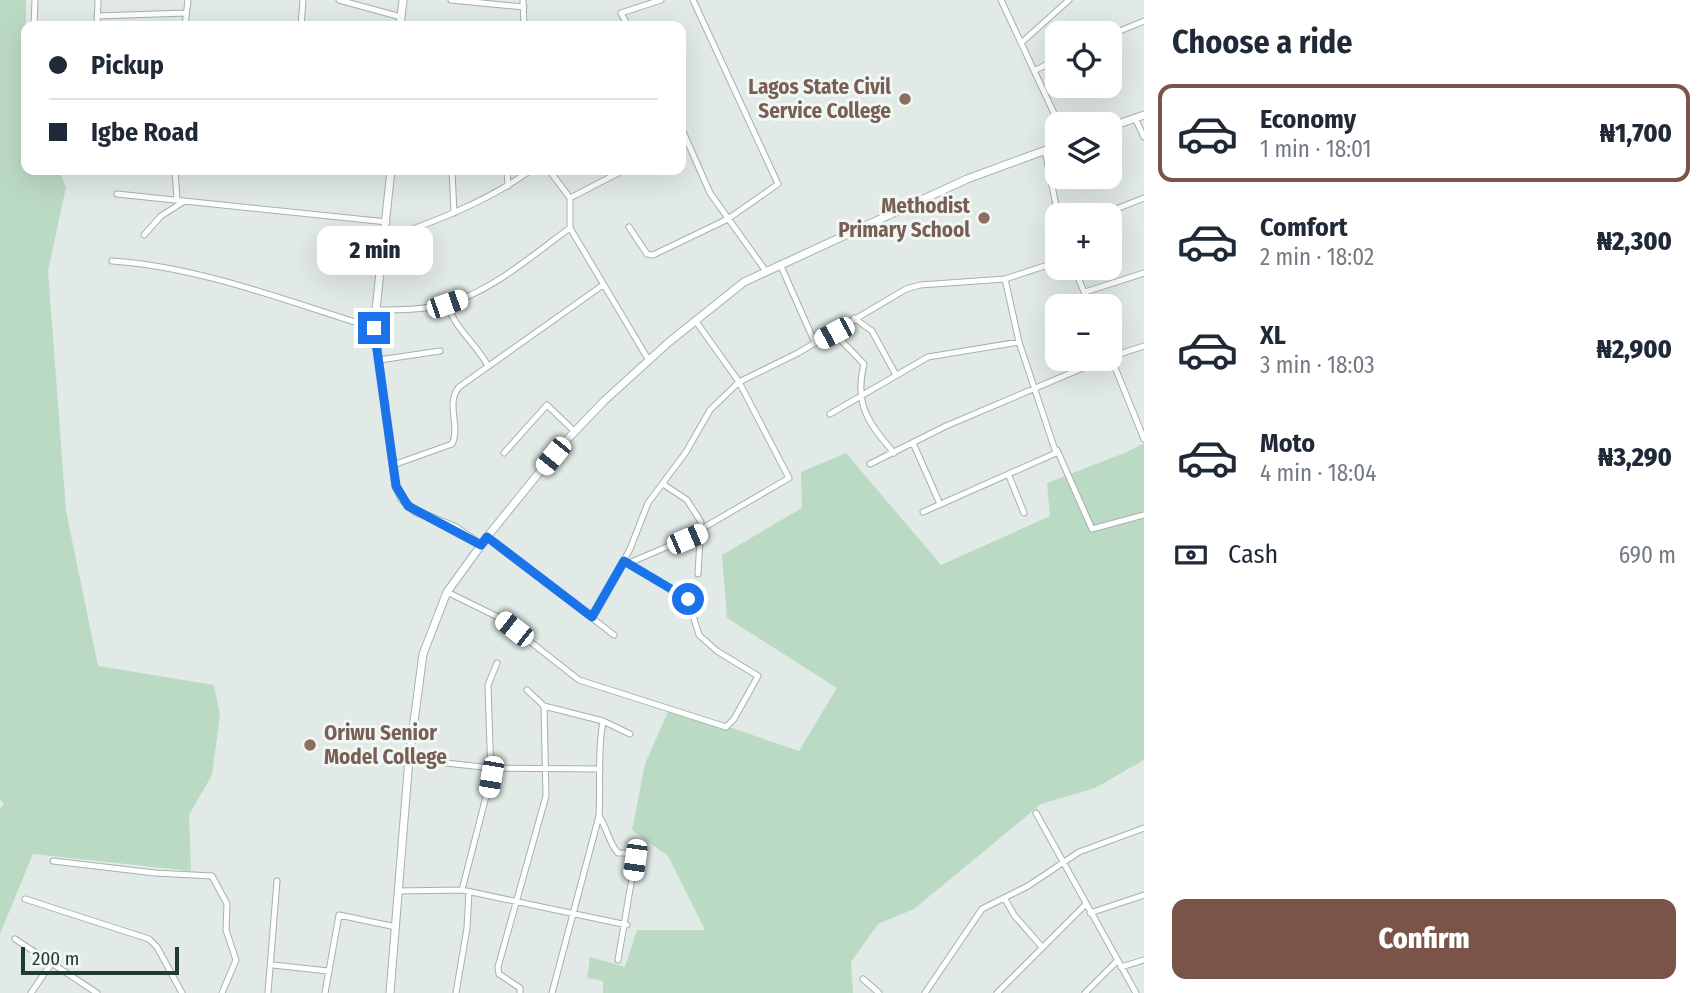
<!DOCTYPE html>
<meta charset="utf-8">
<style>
body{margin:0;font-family:"Fira Sans Condensed",sans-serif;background:#f6f6f7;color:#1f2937;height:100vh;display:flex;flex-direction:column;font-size:26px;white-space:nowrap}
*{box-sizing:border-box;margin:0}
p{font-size:23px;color:#747a83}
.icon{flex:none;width:38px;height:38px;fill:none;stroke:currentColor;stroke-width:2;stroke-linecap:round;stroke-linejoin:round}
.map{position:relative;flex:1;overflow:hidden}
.drawer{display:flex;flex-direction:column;background:#fff;width:560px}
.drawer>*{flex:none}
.top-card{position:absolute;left:21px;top:21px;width:665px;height:154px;border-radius:14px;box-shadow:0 7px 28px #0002;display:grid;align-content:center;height:154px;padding:0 28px;background:#fff}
.controls{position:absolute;left:1045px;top:21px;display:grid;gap:14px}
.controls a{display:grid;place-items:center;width:77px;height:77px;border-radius:14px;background:#fff;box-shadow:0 7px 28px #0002;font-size:35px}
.scale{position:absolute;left:21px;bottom:18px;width:158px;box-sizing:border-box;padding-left:7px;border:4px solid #223a34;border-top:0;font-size:19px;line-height:24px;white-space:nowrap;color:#223a34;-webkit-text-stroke:5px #f1f7f4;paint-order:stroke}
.end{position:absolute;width:32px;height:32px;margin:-16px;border:9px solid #1a73e8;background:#fff;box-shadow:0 0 0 4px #fff}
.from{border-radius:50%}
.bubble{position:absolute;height:49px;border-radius:14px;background:#fff;box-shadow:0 7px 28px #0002;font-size:23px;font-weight:800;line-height:49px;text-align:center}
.car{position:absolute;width:21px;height:42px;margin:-21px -10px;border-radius:9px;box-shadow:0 0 5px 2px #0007;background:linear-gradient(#fff 24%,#345 0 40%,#fff 0 76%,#345 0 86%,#fff 0)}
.top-card b{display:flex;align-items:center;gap:24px;height:66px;font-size:26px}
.top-card b+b{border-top:2px solid #e0e1e3}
.top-card i{width:18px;height:18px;background:#1f2937}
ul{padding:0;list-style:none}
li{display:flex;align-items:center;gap:21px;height:98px;margin:0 14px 10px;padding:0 14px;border:4px solid transparent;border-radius:14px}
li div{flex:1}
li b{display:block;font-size:26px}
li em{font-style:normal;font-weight:800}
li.current{border-color:#7a5349}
li>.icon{width:63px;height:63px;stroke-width:1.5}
h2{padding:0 28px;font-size:32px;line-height:84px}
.pay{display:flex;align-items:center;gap:18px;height:77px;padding:0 28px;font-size:26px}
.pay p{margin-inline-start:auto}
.button{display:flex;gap:14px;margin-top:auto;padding:14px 28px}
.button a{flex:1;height:80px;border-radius:14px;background:#7a5349;color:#fff;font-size:28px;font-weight:800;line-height:80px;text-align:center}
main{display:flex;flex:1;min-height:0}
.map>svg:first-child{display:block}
</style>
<main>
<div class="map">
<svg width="1144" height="993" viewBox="0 0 1144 993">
<rect width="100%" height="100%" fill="#e1eae6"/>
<path fill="#bbdac4" d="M0,0H26V170H59L66,187L48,271L66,511L98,666L214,685L220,715L212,775L189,815L191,871L33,854L0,934V809L4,803L0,800Z
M1144,443V760L1095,788L1041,804L914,909L878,924L851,962L853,993H603V981L587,978L590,957L625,967L637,930H705L668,856L632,830L645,764L670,707L799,751L837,688L727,618L722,555L802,508L801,472L846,453L941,565L1050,516L1047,483L1127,452Z"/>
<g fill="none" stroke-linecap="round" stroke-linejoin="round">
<defs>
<path id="street" d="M339,0L401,17
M451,0L524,7
M523,0L524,26
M1001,0L1059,124
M97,16L186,13
M34,26L35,0
M97,26L98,0
M185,26L188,0
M301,26L303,0
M628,26L621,13L661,0
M1110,35L1144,21
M1021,43L1069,0
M1034,71L1057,59
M1135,118L1144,137
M681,127L710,193L765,270
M1045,151L1058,215
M175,170L177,199
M452,170L454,213
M507,170L508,186
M549,170L570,198V228L648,359
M117,194L387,222
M570,198L624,170
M1101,215L1144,198
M629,227L647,254L653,255L728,219L778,184L693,0
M144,235L161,216L183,202
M384,240C435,221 487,202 531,170
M112,261C201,267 289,302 374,328
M780,264L815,343
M1074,268L1090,306
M1085,292L1144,273
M447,304C455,329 475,342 488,366
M376,310C400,310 423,310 446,304C492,292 532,255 570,228
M854,318L872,331L896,375
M695,320L739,382L789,478L703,528
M834,333L864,364C854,404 868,423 894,453
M1110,355L1144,439
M1110,357L1144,346
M379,360L440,351
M830,414L928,357L1019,342
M913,443L940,504
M1057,450L1092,529L1144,515
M504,453L547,405L574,431
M870,464L946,426L1104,359
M393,465L452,444C461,426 445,404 459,387L603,285
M1009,476L1024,513
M663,484L687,500L701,522L698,574
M923,512L1056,453L1019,342L1005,279
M487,537L614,635
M629,563L702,532
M447,592L500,618L579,680L726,727L734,719L758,676L717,651L699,635L688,599L624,561
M592,617L630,549L648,503L686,452L710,410L739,382L798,353L906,289L920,285L1005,279L1057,262
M527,690L544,706L603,721C597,753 601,784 599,816L552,993
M603,721L630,734
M409,759L492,768L600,769
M1036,813L1136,993
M599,816C607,828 609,843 618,853H629L635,860L618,960
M53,861L155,873L212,876L227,904L226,930L236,960L222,993
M462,890L491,777L488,685L497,663
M398,891L462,890L627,925
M25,899L149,939L157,947L182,993
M1005,899L1014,915L1041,946
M1090,913L1144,895
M15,939L97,993
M273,965L328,971
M1121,967L1144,960
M863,979L879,993
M31,993L51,964
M268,993L277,881
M325,993L339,915L396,927
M456,993L467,928L469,892
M520,993V988L499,974L498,967L546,796L544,706
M925,993L982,909L1028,886L1079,852L1144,828
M997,993L1085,905
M1085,993L1117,961"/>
<path id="secondary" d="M400,26L403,0
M1110,127L1144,115
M391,170L374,328L396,486L402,499L415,511L454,527L481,545
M390,993L409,759L423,654L447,592L487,537L559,448L604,401L669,342L744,282L967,179L1057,146"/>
</defs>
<use href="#street" stroke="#a4b2ad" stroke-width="7"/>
<use href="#secondary" stroke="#a0b5af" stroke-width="9"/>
<use href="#street" stroke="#fff" stroke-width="5"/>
<use href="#secondary" stroke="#fff" stroke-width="7"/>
</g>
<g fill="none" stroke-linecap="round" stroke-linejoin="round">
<path stroke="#1a73e8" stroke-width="9" d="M374,328L396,486L408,506L481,545L487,537L592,617L624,561L688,599"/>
</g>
<g fill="#8d6e63" stroke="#f1f7f4" stroke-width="2.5">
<circle cx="905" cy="99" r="7"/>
<circle cx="984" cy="218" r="7"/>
<circle cx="310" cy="745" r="7"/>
</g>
<g text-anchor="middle" stroke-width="6" stroke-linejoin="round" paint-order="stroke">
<g font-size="21" font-weight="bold" fill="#785e54" stroke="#f1f7f4" text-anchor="end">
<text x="891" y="94">Lagos State Civil<tspan x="891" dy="24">Service College</tspan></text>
<text x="970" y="213">Methodist<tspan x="970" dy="24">Primary School</tspan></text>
<text x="324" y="740" text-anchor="start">Oriwu Senior<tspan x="324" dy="24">Model College</tspan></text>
</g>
</g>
</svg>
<div class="controls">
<a><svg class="icon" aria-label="locate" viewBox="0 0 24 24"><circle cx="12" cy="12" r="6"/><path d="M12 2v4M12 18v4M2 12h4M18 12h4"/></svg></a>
<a><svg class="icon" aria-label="layers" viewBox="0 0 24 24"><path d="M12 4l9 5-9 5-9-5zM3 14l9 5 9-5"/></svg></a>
<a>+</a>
<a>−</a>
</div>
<div class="scale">200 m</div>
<i class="end from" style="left:688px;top:599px"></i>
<i class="end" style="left:374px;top:328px"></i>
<div class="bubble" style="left:317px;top:226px;width:116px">2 min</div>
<i class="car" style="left:447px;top:304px;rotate:71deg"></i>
<i class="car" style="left:834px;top:333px;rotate:242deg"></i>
<i class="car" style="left:553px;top:456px;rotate:219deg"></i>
<i class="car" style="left:687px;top:539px;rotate:67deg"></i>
<i class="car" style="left:514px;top:629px;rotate:308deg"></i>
<i class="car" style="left:491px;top:777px;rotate:190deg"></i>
<i class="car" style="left:635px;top:860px;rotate:188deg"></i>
<div class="top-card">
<b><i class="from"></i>Pickup</b>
<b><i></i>Igbe Road</b>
</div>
</div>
<section class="drawer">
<h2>Choose a ride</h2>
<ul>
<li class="current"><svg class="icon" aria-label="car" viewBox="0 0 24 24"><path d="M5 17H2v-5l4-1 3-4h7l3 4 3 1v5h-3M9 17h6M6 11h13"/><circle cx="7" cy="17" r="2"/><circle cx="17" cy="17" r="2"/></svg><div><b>Economy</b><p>1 min · 18:01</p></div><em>₦1,700</em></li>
<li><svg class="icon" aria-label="car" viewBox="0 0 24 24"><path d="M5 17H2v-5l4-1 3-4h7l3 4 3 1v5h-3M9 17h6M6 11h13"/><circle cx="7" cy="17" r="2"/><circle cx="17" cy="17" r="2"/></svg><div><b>Comfort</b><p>2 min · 18:02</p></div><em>₦2,300</em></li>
<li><svg class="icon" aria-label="car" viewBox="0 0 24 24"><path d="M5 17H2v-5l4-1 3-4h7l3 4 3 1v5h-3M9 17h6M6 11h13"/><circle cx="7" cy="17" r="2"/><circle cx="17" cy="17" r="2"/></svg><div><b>XL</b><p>3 min · 18:03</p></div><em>₦2,900</em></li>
<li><svg class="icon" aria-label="car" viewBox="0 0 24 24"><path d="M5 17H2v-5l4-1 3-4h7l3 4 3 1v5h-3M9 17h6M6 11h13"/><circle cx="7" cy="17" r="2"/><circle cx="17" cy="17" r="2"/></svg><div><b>Moto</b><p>4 min · 18:04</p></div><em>₦3,290</em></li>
</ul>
<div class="pay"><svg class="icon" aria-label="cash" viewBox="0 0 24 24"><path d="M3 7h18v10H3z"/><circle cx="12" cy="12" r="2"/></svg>Cash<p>690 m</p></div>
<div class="button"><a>Confirm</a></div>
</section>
</main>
